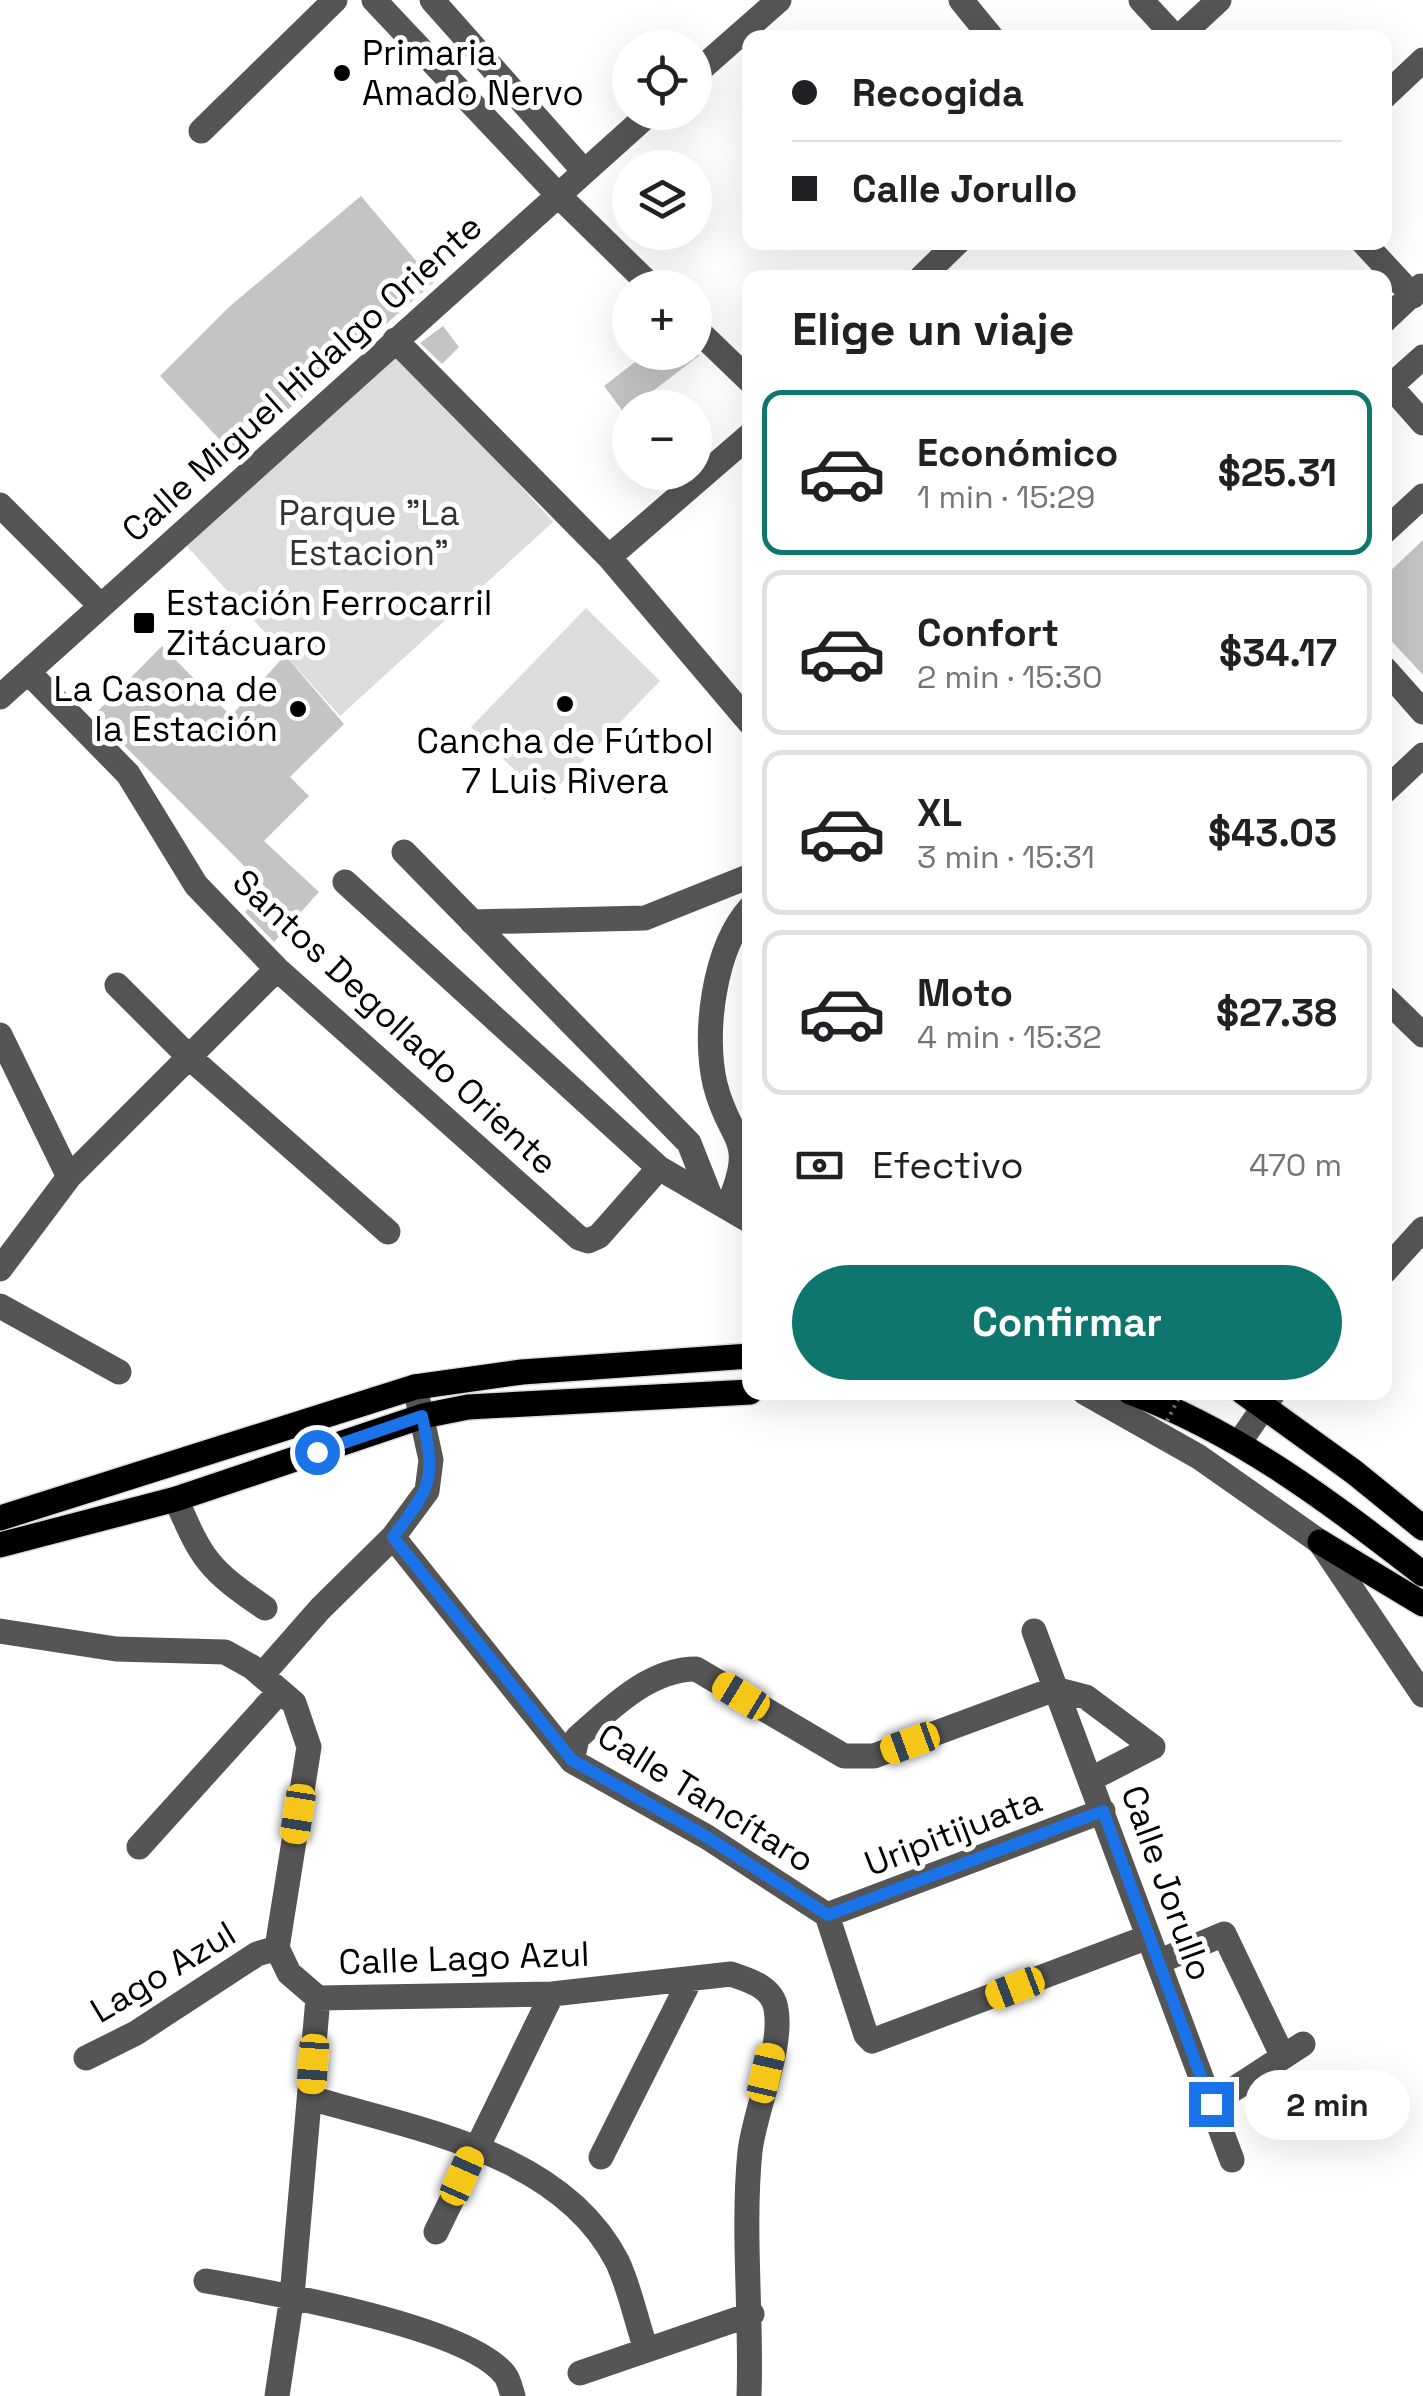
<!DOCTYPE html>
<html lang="es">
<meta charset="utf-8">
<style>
body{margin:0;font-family:"Space Grotesk",sans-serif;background:#f2f2f2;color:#202124;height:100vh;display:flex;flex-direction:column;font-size:38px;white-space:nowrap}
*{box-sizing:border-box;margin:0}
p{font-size:32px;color:#757577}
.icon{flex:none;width:55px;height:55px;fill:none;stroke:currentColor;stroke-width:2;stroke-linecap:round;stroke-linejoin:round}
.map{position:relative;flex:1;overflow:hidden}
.sheet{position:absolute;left:742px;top:270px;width:650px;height:1130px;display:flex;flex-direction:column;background:#fff;border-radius:20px;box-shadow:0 10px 40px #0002}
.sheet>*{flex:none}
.hud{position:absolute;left:742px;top:30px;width:650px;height:220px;border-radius:20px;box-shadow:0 10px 40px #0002;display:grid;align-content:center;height:220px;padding:0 50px;background:#fff}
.buttons{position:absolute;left:612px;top:30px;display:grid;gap:20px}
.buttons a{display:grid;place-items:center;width:100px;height:100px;border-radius:50%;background:#fff;box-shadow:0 10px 40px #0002;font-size:50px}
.end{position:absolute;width:45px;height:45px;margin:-22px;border:12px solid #1a73e8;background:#fff;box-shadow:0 0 0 5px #fff}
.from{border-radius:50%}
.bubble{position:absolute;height:70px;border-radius:35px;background:#fff;box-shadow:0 10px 40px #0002;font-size:32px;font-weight:600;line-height:70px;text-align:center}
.car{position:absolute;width:30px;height:60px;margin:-30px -15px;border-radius:12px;box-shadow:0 0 8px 2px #0007;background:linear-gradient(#f5c518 24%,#345 0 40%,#f5c518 0 76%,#345 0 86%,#f5c518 0)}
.hud b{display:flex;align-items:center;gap:35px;height:95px;font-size:38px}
.hud b+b{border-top:2px solid #e0e0e0}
.hud i{width:25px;height:25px;background:#202124}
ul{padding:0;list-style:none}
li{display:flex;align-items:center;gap:30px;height:165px;margin:0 20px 15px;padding:0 30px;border:5px solid #e0e0e0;border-radius:20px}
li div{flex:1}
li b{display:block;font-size:38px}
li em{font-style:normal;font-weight:600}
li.selected{border-color:#0f766e}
li>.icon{width:90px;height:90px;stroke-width:1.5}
h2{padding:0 50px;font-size:45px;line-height:120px}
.pay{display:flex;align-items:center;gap:25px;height:110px;padding:0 50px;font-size:38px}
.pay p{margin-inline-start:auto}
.primary-button{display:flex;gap:20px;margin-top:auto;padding:20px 50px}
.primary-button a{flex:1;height:115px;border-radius:60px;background:#0f766e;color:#fff;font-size:40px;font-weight:600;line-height:115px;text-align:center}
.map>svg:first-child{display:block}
</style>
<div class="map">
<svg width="1423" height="2396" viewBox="0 0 1423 2396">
<rect width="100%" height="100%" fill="#fff"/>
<path fill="#dcdcdc" d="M398,350L553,522L340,716L185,544Z
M586,608L660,681L545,800L471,727Z"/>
<path fill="#c4c4c4" d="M361,196L434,282L235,456L160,376L229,307Z
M443,326L459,347L442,364L420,343Z
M648,352L700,355L624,413L604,386Z
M1423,540V675L1385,634V576Z
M162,646L231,716L285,655L344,724L290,777L309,796L264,841L319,892L274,942L245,912L266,888L94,715Z"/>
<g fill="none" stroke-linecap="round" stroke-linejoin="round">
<defs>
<path id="major" d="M1130,1392C1240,1433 1331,1503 1423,1574
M1243,1392L1354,1472L1423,1528
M0,1518L415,1387L522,1372L750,1356
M1320,1542L1423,1604
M0,1545L176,1499L423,1416L468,1407L750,1392"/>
</defs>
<use href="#major" stroke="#dbdbdb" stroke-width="28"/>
<path stroke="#555" stroke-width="25" d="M374,0L559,196L653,288
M432,0L584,171
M961,0L992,38
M1141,0L1176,38
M1178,38L1219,0
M695,74L779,0
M1385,96L1423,60
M201,131L335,0
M1363,242L1413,296
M921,278L958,242
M1385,320L1421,286
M695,328L750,381
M395,340L609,557L750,723
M1385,380L1423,423
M1385,391L1423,357
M0,505L100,605
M1385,531L1423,496
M609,557L750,435
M1385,669L1423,712
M28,672L128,774L196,885L277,969L579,1238L588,1241L599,1236L659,1168
M0,697L651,112
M1385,791L1423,755
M404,852L689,1143L710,1196
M345,882L659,1168L750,1221
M472,922L645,918L750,876
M117,985L189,1057L388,1232
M1385,998L1423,1035
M0,1035L69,1177
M728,1206C758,1135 730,1145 715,1084C703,1033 714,948 750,908
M0,1269L69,1177L277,969
M1385,1271L1423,1229
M0,1306L119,1372
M1084,1392L1199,1457L1320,1542L1423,1695
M1239,1443L1274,1392
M176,1499C202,1560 209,1570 265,1608
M393,1537L572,1761L707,1837L827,1915L866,2035L872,2041L1148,1937
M0,1631L116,1649L225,1652L252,1667L294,1703L309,1747L277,1948L289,1973L318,1998L552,1994L731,1974C749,1980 773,1987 776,2009C783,2049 755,2109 750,2151C742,2232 752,2315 749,2396
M1034,1631L1232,2160
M262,1675L320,1609L393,1537L427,1491L431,1460L415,1387
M572,1761L577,1738C611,1708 649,1669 696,1669L844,1756H874L1055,1689L1086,1697L1153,1747L1091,1779
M139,1847L280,1691
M827,1915L1103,1811
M1158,1962L1224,1934L1283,2057
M86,2058L136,2033L257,1954L277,1948
M311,2098C417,2130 561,2152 617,2261C630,2288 636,2321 646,2349
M1211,2104L1303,2044
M601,2157L690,1980
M436,2232L552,1994
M206,2281C269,2292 468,2326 505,2375C509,2380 511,2390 513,2396
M580,2373L752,2314
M277,2396L292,2296L318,1998"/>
<use href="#major" stroke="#000" stroke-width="25"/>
<path stroke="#777" stroke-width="4" stroke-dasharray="2.5 5" stroke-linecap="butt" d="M1167,1421L1182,1392"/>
</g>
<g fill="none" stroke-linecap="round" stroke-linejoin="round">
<path stroke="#1a73e8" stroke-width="12" d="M317,1452L422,1416C436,1481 432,1485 393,1537L572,1760L707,1837L828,1915L1103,1811L1211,2104"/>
</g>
<g fill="#000" stroke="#fff" stroke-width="4">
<circle cx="342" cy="73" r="10"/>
<rect x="132" y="611" width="24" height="24" rx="5"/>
<circle cx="565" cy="704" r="10"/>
<circle cx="298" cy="709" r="10"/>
</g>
<g text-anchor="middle" stroke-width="10" stroke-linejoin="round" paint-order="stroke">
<g font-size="35" fill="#000" stroke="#fff" text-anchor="start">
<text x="362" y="65">Primaria<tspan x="362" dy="40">Amado Nervo</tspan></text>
<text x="166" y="615">Estación Ferrocarril<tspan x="166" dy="40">Zitácuaro</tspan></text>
<text x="278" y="701" text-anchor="end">La Casona de<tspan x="278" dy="40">la Estación</tspan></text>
<text x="565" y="753" text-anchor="middle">Cancha de Fútbol<tspan x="565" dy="40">7 Luis Rivera</tspan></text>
</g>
<g font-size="35" fill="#000" stroke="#fff">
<text transform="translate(302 378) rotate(-42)" y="12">Calle Miguel Hidalgo Oriente</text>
<text transform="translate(395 1022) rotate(43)" y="12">Santos Degollado Oriente</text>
<text transform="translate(706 1798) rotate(32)" y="12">Calle Tancítaro</text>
<text transform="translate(953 1832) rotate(-21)" y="12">Uripitijuata</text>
<text transform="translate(1167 1883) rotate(70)" y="12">Calle Jorullo</text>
<text transform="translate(464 1958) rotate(-2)" y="12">Calle Lago Azul</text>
<text transform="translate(163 1972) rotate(-31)" y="12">Lago Azul</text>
</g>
<g font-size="35" fill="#333" stroke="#fff">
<text x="369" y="525">Parque "La<tspan x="369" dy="40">Estacion"</tspan></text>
</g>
</g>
</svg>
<div class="buttons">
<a><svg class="icon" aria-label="locate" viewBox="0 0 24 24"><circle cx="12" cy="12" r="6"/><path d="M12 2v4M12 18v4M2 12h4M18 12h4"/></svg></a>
<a><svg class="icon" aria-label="layers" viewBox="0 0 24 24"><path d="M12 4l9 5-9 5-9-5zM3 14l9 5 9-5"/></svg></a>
<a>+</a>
<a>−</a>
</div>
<i class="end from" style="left:317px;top:1452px"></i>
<i class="end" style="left:1211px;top:2104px"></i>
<div class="bubble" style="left:1245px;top:2070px;width:165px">2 min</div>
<i class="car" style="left:741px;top:1696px;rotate:301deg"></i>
<i class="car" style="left:910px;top:1743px;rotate:250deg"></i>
<i class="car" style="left:298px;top:1814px;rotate:189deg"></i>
<i class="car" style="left:1015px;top:1988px;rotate:249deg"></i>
<i class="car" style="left:313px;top:2064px;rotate:184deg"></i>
<i class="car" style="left:766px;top:2073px;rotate:13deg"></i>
<i class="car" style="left:462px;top:2176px;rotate:24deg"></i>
<div class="hud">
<b><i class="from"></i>Recogida</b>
<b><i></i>Calle Jorullo</b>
</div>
<section class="sheet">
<h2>Elige un viaje</h2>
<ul>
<li class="selected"><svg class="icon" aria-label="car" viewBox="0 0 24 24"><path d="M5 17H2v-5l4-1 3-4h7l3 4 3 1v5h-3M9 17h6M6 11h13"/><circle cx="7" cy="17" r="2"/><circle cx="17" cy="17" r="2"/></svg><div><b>Económico</b><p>1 min · 15:29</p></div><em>$25.31</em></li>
<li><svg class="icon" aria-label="car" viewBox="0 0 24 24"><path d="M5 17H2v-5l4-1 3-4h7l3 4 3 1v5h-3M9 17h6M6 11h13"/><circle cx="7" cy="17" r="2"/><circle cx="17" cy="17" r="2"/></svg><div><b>Confort</b><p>2 min · 15:30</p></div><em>$34.17</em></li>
<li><svg class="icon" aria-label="car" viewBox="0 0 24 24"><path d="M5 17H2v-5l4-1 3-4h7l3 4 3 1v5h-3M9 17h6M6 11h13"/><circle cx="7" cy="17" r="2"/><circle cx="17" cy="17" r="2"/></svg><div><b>XL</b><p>3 min · 15:31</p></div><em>$43.03</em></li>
<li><svg class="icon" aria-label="car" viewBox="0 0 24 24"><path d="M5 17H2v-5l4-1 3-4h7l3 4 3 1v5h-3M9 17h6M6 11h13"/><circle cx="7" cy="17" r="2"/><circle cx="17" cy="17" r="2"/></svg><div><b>Moto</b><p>4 min · 15:32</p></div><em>$27.38</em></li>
</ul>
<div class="pay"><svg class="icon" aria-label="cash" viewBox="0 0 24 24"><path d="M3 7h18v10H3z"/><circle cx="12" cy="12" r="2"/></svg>Efectivo<p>470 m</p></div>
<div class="primary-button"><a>Confirmar</a></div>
</section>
</div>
